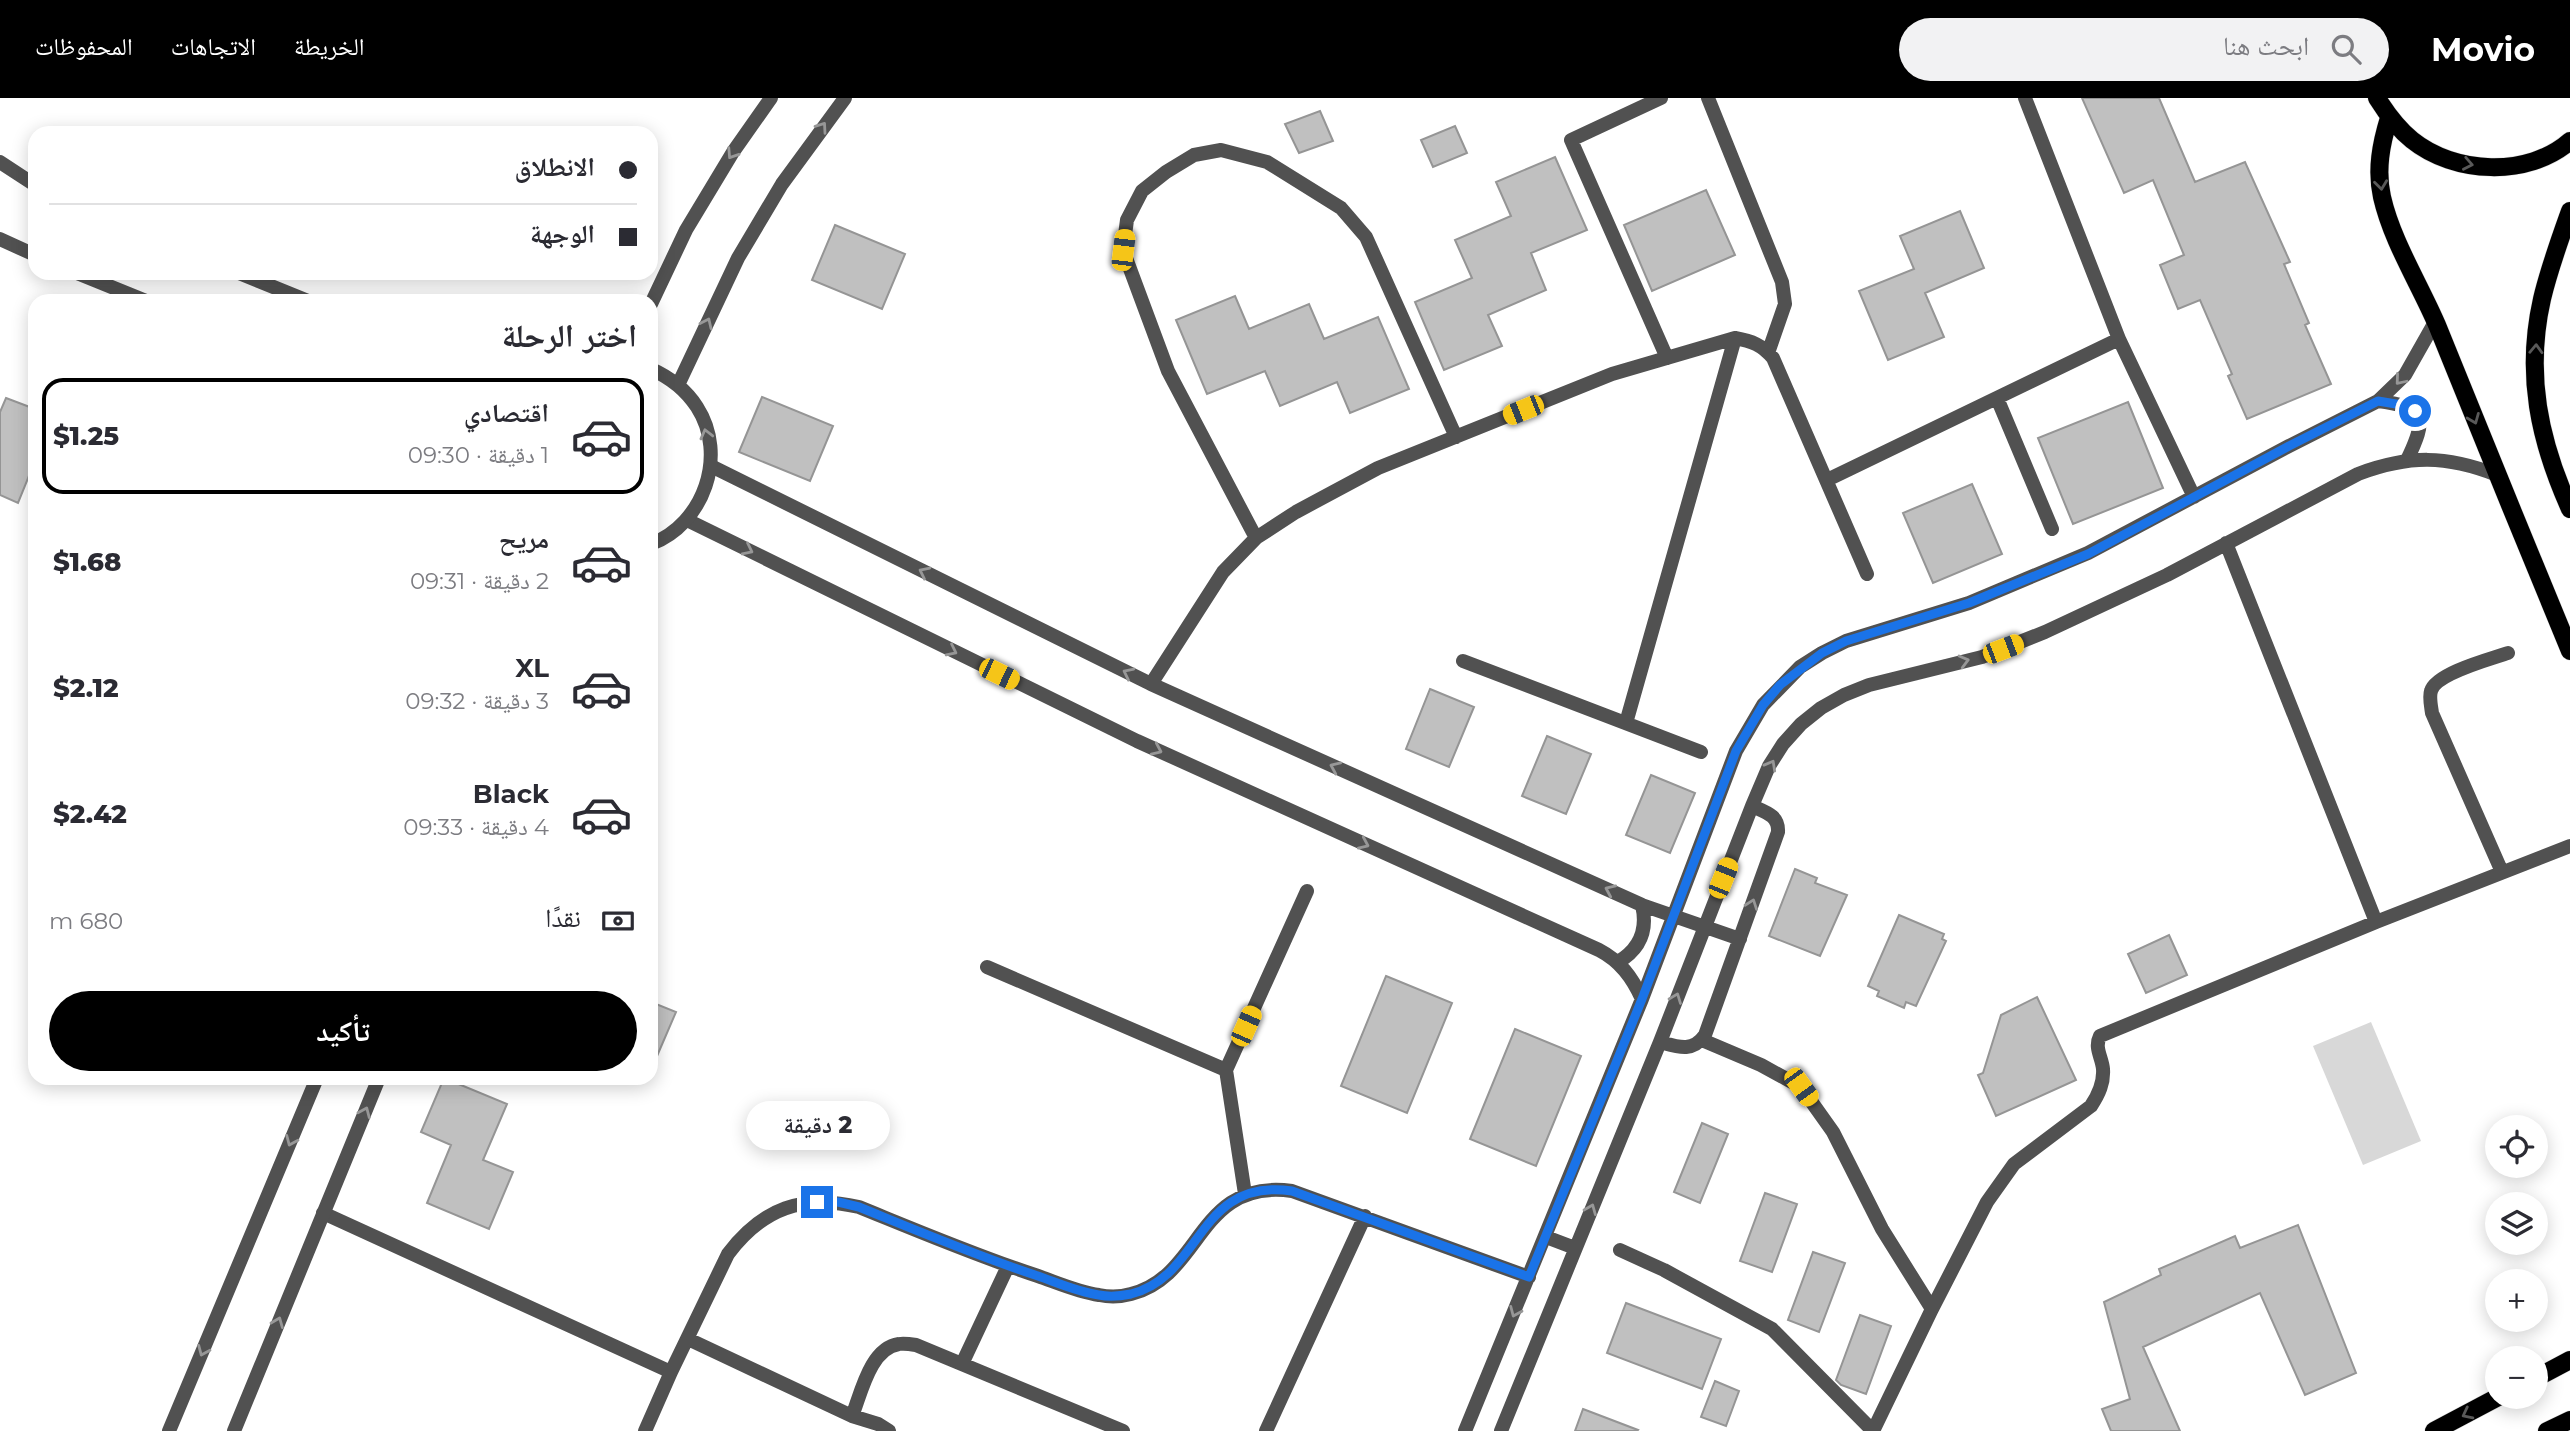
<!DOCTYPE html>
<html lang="ar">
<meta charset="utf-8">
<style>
body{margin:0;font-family:Montserrat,"Noto Naskh Arabic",sans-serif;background:#f2f2f3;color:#2b2b33;direction:rtl;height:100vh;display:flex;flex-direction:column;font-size:26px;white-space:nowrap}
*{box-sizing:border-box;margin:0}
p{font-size:23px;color:#7c7c81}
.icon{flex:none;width:38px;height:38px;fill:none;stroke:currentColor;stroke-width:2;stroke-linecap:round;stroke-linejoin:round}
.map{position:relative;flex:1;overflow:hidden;direction:ltr}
.sheet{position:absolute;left:28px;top:196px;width:630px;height:791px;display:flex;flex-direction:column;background:#fff;border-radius:21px;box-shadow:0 4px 18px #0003;direction:rtl}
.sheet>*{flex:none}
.guide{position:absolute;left:28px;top:28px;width:630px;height:154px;border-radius:21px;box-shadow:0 4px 18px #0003;direction:rtl;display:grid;align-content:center;height:154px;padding:0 21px;background:#fff}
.buttons{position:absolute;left:2485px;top:1017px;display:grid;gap:14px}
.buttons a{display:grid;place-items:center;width:63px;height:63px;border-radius:50%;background:#fff;box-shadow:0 4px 18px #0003;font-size:35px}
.end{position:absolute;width:32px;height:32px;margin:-16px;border:9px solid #1a73e8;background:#fff;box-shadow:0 0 0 4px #fff}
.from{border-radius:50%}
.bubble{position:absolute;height:49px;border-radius:24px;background:#fff;box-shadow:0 4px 18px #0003;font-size:23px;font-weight:800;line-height:49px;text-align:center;direction:rtl}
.car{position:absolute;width:21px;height:42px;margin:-21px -10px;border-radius:9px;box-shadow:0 0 5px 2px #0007;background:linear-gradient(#f5c518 24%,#345 0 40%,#f5c518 0 76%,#345 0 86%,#f5c518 0)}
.guide b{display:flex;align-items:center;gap:24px;height:66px;font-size:26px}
.guide b+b{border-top:2px solid #e1e1e2}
.guide i{width:18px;height:18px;background:#2b2b33}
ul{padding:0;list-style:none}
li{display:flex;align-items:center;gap:21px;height:116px;margin:0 14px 10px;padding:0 7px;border:4px solid transparent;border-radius:21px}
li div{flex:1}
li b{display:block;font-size:26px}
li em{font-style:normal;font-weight:800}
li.selected{border-color:#000}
li>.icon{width:63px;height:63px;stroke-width:1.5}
h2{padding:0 21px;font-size:32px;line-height:84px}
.pay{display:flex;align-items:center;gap:18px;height:77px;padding:0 21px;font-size:26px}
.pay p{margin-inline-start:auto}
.button{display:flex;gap:14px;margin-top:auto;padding:14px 21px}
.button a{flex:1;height:80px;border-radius:42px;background:#000;color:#fff;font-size:28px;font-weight:800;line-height:80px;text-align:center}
header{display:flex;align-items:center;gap:42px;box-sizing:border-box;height:98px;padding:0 35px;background:#000;color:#fff}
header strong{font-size:33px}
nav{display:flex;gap:38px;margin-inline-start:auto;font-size:24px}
.search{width:490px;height:63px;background:#f2f2f3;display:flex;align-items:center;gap:18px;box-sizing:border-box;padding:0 24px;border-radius:38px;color:#7c7c81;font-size:26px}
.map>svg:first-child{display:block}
</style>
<header>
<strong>Movio</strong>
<div class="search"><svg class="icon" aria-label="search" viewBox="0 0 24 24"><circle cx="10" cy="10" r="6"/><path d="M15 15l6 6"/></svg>ابحث هنا</div>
<nav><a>الخريطة</a><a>الاتجاهات</a><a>المحفوظات</a></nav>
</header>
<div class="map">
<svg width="2570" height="1333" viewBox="0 0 2570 1333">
<rect width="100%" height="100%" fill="#fff"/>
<path fill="#d8d8d8" d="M2371,924L2421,1043L2363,1067L2313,948Z"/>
<path fill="#c0c0c0" stroke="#959595" stroke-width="2" d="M2082,0H2159L2195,84L2245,64L2290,164L2284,166L2309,225L2305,227L2331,286L2247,321L2228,278L2232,276L2200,202L2178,211L2160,167L2184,157L2153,82L2124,95Z
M1320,13L1333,43L1299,55L1285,26Z
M1455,28L1467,55L1433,69L1421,42Z
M1555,59L1587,132L1531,155L1546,192L1488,217L1502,248L1444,272L1415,204L1472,180L1455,142L1511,118L1496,84Z
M1706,92L1735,157L1652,193L1624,127Z
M1960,113L1984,170L1925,195L1944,239L1888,262L1859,193L1914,171L1900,138Z
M835,127L905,156L882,211L812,182Z
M1235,198L1249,231L1309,206L1324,241L1378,219L1409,291L1350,315L1337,284L1280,308L1265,273L1207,296L1176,222Z
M762,299L833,328L810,383L739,354Z
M6,300L35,311V363L18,405L0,397V314Z
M2128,304L2163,390L2073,426L2038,340Z
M1972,386L2002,456L1933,485L1903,415Z
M1430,591L1474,609L1449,669L1406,651Z
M1547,638L1591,656L1566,716L1522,698Z
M1651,677L1695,695L1670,755L1626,737Z
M1795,771L1817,780L1815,785L1847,797L1820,858L1769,838Z
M1899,817L1944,836L1942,841L1946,843L1916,908L1906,904L1904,910L1877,898L1879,893L1868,888Z
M2169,837L2187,877L2146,895L2128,856Z
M1386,878L1452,905L1407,1015L1341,988Z
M2037,899L2076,982L1996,1018L1978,977L1983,975L2001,917Z
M651,904L676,914L651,972Z
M1515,931L1581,958L1536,1068L1470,1041Z
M444,980L507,1006L483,1062L513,1074L489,1131L427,1105L451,1047L421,1034Z
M1702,1025L1728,1036L1700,1105L1674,1094Z
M1765,1095L1797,1106L1772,1174L1740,1163Z
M2298,1127L2356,1275L2305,1297L2260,1195L2143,1249L2180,1333H2111L2102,1311L2130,1301L2104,1204L2161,1177L2159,1171L2235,1138L2240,1150Z
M1813,1154L1845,1165L1819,1234L1788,1222Z
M1626,1205L1721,1241L1702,1291L1607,1255Z
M1860,1217L1891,1228L1866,1296L1841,1287L1836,1282Z
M1715,1283L1739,1293L1726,1328L1701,1319Z
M1583,1311L1638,1332L1637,1333H1575Z"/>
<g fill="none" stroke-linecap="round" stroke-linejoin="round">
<defs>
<path id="primary" d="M2377,0C2387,16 2397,30 2412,42C2454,76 2528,80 2570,43
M2389,20C2381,46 2376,72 2382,99C2392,143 2419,185 2437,227C2481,335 2525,445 2570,553
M2570,113C2560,141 2549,171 2542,201C2525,276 2539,342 2570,411
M2536,1280L2570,1262
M2434,1333L2500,1298
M2547,1333L2570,1322"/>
</defs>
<use href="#primary" stroke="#dbdbdb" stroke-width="19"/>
<path stroke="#515151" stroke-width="14" d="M1661,0L1571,42L1667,260
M1708,0L1782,184L1785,206L1768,255
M2025,0L2119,241L2194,399
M1997,300L2052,431
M2378,303C2427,309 2427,321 2407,362
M711,368L1151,586L1642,807L1740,841
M1827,382L2119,241
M687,422L1137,643L1599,852C1620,863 1632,879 1642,901
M1256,440L1168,273L1123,152L1127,122L1142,93L1166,74L1194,57L1221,52L1267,64L1341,110L1366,139L1456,339
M2226,445L2376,824L2570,748
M1463,563L1701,654
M1151,586L1223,474L1256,440L1296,414L1378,370L1612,276L1735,240C1752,243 1762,247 1773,260L1867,476
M1626,625L1735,240
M2502,774L2432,615C2431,608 2429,599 2431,593C2436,575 2491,561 2508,555
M1618,864C1640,851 1648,832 1642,807
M987,869L1226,972
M1702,942L1761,967L1801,989L1833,1034L1882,1131L1932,1211
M1660,944C1678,949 1692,955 1705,937L1778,734C1779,717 1765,714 1752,708
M1245,1096L1226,972L1307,793
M323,1115L671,1274
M1546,1139L1575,1150
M1620,1152L1664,1172L1772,1231L1873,1333
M688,1241L852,1318L878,1326L889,1333
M962,1266L1008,1168
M852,1318C861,1296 870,1250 899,1246C904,1245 910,1246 916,1247L1123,1333
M645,1333L671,1274L728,1156C763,1110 802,1096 859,1109C918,1133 977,1158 1038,1178C1058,1185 1078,1194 1099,1197C1109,1199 1120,1199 1131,1196C1203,1178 1197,1080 1292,1093L1529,1179
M1266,1333L1365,1118
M1465,1333L1642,901L1736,653L1763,607L1800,569L1822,555L1846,543L1969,505L2088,455L2289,348L2378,303L2405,277L2435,224
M1501,1333L1660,944L1752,708L1769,668L1783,646L1801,626L1821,610L1844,597L1869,587L1982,559L2045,534L2167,477L2358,376C2409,357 2446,357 2497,377
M1873,1333L1932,1211L1987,1104L2014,1066L2091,1008C2099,996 2104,985 2103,971C2102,959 2094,950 2100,938L2376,824"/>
<path stroke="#515151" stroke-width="14" d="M0,64L35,87
M0,141L35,157
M77,175L146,203
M239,175L308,203
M651,206L686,132L733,54L771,0
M651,271C669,279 686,292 697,309C728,357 704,426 651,446
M678,287L738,160L782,86L845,0
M169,1333L317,980
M234,1333L379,980"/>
<use href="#primary" stroke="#000" stroke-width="18"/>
</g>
<defs><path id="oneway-chevron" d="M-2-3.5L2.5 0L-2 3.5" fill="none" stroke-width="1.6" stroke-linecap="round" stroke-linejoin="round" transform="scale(1.75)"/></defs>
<g stroke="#979797">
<use href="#oneway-chevron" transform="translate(822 29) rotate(-55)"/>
<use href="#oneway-chevron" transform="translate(732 56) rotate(123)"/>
<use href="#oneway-chevron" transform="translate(707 225) rotate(-65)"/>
<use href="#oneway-chevron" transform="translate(2400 282) rotate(130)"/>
<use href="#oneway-chevron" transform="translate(706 336) rotate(-104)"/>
<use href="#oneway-chevron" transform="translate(748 452) rotate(26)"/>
<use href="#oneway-chevron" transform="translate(924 474) rotate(-154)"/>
<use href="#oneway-chevron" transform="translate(952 553) rotate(26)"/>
<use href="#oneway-chevron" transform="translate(1964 563) rotate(-15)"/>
<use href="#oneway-chevron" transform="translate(1128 575) rotate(-154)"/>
<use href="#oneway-chevron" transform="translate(1157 652) rotate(24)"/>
<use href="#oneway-chevron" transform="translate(1771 667) rotate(-61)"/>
<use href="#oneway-chevron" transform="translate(1335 669) rotate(-156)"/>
<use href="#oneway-chevron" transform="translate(1364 746) rotate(24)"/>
<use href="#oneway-chevron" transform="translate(1610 792) rotate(-156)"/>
<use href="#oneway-chevron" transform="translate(1752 806) rotate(-70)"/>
<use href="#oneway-chevron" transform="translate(1676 900) rotate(-69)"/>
<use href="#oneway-chevron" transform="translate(365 1014) rotate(-67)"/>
<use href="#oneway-chevron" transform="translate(291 1043) rotate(113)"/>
<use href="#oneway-chevron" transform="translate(1591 1111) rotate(-68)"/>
<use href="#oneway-chevron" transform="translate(1515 1214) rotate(113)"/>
<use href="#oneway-chevron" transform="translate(278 1224) rotate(-68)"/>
<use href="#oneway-chevron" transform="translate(203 1253) rotate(113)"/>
</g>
<g stroke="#595959">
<use href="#oneway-chevron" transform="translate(2468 66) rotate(11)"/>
<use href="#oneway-chevron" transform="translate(2381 87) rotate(83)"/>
<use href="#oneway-chevron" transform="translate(2536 251) rotate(-88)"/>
<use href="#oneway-chevron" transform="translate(2474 321) rotate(68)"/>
<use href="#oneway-chevron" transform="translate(2467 1316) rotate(153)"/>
</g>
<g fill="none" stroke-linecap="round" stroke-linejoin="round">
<path stroke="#1a73e8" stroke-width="9" d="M817,1104H838L859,1109C918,1133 977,1158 1038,1178C1058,1185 1078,1194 1099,1197C1109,1199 1121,1198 1131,1196C1203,1178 1197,1079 1292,1093L1529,1179L1642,901L1736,653L1763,607L1780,587L1822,555L1846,543L1969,505L2088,456L2289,348L2378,303L2408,308L2415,313"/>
</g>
</svg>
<div class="buttons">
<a><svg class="icon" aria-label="locate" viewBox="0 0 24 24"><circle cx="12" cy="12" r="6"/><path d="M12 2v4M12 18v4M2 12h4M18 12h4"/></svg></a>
<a><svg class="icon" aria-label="layers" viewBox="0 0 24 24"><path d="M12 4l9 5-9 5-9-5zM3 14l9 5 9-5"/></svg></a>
<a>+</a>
<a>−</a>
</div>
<i class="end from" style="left:2415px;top:313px"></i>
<i class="end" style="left:817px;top:1104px"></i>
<div class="bubble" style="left:746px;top:1003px;width:144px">2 دقيقة</div>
<i class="car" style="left:1123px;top:152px;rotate:7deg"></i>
<i class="car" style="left:1523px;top:312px;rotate:248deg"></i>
<i class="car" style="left:2003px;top:551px;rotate:69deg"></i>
<i class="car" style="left:999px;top:576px;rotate:116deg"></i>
<i class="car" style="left:1723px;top:780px;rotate:22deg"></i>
<i class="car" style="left:1246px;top:928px;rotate:24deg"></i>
<i class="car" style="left:1801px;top:989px;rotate:144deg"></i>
<div class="guide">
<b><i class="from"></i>الانطلاق</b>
<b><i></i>الوجهة</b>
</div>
<section class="sheet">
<h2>اختر الرحلة</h2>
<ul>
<li class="selected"><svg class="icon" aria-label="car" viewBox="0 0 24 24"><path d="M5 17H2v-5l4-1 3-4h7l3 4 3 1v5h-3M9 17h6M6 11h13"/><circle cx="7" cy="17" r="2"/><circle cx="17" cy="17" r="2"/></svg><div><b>اقتصادي</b><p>1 دقيقة · 09:30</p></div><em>$1.25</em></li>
<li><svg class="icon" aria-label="car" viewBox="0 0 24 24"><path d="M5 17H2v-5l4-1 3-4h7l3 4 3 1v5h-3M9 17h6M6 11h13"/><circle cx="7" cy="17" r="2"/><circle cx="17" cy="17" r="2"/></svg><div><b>مريح</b><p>2 دقيقة · 09:31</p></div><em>$1.68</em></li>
<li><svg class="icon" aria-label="car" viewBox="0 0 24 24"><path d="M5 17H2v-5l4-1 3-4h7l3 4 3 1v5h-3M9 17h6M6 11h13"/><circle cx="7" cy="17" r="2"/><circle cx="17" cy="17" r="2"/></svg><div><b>XL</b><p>3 دقيقة · 09:32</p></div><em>$2.12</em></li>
<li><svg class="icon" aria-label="car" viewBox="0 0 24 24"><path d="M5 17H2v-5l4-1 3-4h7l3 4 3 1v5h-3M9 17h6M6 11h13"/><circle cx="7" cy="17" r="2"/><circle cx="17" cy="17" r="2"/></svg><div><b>Black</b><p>4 دقيقة · 09:33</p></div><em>$2.42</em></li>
</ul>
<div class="pay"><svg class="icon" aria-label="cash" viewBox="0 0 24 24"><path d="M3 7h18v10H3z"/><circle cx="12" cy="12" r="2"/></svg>نقدًا<p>680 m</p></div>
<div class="button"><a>تأكيد</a></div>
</section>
</div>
